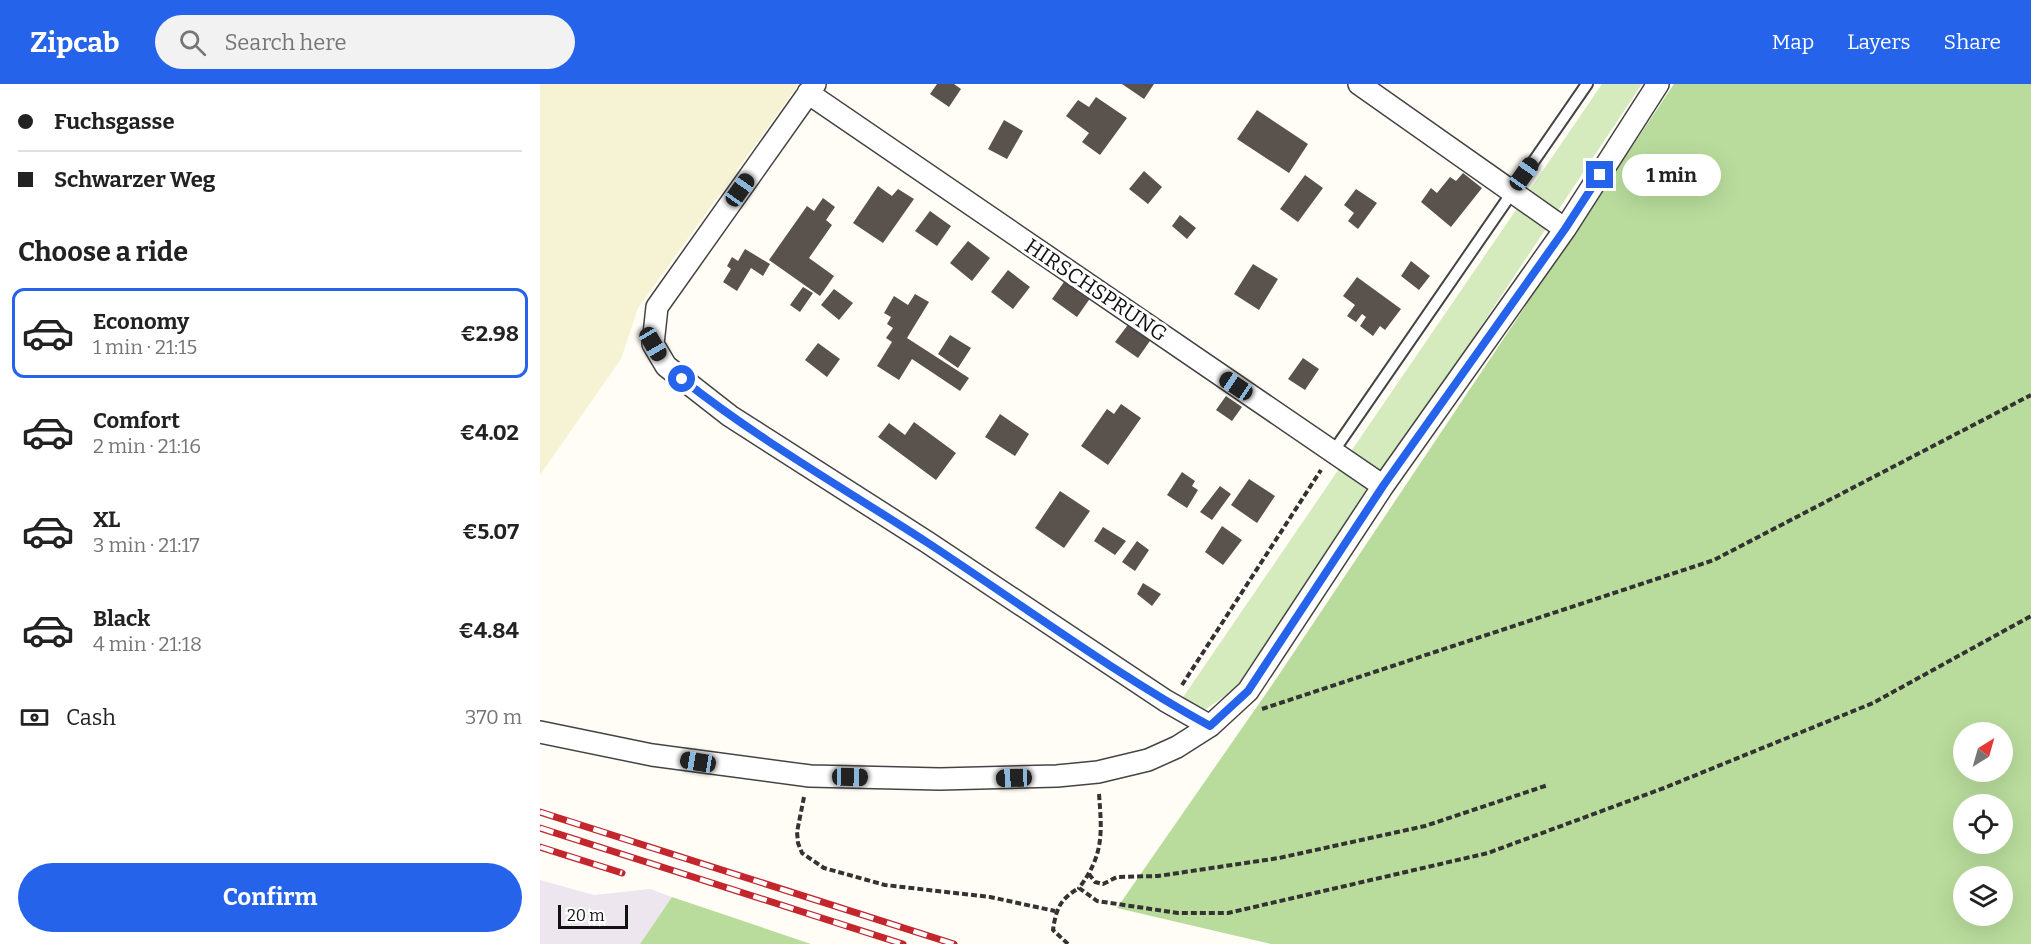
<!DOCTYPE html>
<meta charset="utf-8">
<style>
body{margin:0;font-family:Bitter,serif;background:#f2f2f2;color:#222;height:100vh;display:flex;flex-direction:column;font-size:22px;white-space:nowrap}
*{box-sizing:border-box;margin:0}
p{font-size:20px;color:#767676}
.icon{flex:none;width:33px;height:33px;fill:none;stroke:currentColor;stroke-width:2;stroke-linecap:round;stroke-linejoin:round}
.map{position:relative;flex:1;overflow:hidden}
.details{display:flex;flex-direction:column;background:#fff;width:540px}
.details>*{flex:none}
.hud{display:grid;align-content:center;height:132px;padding:0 18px;background:#fff}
.needle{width:39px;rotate:37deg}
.tools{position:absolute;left:1413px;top:638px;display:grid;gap:12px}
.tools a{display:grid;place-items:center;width:60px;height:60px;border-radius:50%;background:#fff;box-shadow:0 6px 24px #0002;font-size:30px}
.scale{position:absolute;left:18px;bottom:15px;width:70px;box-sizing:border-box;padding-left:6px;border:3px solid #111;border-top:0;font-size:16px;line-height:21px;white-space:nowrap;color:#111;-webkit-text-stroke:4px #fff;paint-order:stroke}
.end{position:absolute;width:27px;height:27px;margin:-14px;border:8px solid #2563eb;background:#fff;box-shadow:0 0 0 3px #fff}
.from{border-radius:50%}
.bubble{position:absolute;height:42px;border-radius:21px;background:#fff;box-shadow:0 6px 24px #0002;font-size:20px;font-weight:700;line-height:42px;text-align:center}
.car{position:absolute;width:18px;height:36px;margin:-18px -9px;border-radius:8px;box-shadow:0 0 4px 2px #0007;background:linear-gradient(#222 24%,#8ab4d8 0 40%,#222 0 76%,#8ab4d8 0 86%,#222 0)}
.hud b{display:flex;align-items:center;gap:21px;height:57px;font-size:22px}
.hud b+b{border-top:2px solid #e0e0e0}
.hud i{width:15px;height:15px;background:#222}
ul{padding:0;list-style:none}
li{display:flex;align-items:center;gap:18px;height:90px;margin:0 12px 9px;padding:0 6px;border:3px solid transparent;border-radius:12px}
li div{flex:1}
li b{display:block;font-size:22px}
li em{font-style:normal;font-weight:700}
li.current{border-color:#2563eb}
li>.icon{width:54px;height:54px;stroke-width:1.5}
h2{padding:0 18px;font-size:27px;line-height:72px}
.pay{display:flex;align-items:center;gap:15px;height:66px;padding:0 18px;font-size:22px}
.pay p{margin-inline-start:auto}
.button{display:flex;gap:12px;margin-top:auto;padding:12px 18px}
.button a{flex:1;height:69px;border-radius:36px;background:#2563eb;color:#fff;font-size:24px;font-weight:700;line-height:69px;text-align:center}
header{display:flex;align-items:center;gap:36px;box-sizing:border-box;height:84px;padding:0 30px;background:#2563eb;color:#fff}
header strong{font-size:28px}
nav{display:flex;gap:33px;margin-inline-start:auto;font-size:21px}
.search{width:420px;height:54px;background:#f2f2f2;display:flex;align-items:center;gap:15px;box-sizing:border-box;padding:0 21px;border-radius:33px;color:#767676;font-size:22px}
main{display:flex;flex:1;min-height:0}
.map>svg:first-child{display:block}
</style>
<header>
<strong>Zipcab</strong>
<div class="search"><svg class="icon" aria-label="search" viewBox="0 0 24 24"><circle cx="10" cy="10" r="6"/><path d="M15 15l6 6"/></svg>Search here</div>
<nav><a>Map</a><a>Layers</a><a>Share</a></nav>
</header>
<main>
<section class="details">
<div class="hud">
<b><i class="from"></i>Fuchsgasse</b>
<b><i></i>Schwarzer Weg</b>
</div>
<h2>Choose a ride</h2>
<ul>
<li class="current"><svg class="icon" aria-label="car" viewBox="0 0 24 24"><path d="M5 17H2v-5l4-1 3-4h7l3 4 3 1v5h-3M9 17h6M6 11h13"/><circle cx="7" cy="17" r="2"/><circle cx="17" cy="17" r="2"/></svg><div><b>Economy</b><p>1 min · 21:15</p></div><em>€2.98</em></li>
<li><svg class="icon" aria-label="car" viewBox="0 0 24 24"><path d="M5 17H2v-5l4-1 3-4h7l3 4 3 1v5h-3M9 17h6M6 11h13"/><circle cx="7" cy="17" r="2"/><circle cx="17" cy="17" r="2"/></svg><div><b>Comfort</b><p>2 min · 21:16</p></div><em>€4.02</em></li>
<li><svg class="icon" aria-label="car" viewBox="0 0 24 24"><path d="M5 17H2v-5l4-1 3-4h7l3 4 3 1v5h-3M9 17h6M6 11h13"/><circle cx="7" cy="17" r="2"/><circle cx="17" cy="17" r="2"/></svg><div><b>XL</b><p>3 min · 21:17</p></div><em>€5.07</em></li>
<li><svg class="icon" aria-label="car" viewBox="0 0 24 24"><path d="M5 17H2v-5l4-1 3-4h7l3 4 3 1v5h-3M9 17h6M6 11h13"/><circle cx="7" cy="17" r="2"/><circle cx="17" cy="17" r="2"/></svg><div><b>Black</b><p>4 min · 21:18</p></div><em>€4.84</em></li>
</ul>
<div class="pay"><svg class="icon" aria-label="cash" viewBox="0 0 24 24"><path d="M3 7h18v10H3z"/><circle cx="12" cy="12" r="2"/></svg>Cash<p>370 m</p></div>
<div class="button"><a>Confirm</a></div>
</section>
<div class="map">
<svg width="1491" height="860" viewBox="0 0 1491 860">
<rect width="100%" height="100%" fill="#fffdf5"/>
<path fill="#eee6ef" d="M0,796L54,811L110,805L132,813L101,860H0Z"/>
<path fill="#f6f3d4" d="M0,0H259L98,224L81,275L0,391Z"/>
<path fill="#d5ebbd" d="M1062,0H1102L704,599L666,625L637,622Z"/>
<path fill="#b9dc9c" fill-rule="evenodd" d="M1134,0H1491V860H731L577,824L734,598ZM1424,648H1462V687H1424ZM1424,720H1462V759H1424ZM1424,792H1462V831H1424Z
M132,813L271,860H100Z"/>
<path fill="#5a524d" d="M397,0H414L421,5L409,23L390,10Z
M582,0H614L604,15Z
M556,13L587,34L560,71L542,58L549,49L526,32L538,16L549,23Z
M717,26L768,60L749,89L697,55Z
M464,36L483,47L467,75L448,65Z
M604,87L622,103L608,120L589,105Z
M923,89L942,104L911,143L881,118L891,104L897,109L910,93L916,97Z
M765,91L783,104L758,138L740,125Z
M338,102L352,112L358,105L374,115L343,159L313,139Z
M816,105L837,119L818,145L808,137L814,129L804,121Z
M283,114L295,123L286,136L292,141L269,174L294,192L280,212L229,176L267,122L274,127Z
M390,127L411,142L397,162L375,147Z
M640,131L656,144L647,155L632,142Z
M428,157L450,174L432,197L410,179Z
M205,165L230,180L223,192L211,184L197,207L183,198L191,185L187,182L192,173L198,177Z
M871,177L890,192L879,206L861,192Z
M713,180L738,195L719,226L694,210Z
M468,186L490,203L473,225L451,208Z
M817,193L861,225L845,246L840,242L833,252L820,242L826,233L822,230L816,238L807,232L815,221L803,212Z
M526,195L551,213L537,233L512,215Z
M263,203L273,209L260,228L250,221Z
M294,205L313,219L299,236L281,221Z
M375,210L389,218L367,254L429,294L420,307L372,275L359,296L337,282L352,258L346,254L353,244L347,240L351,233L344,229L354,212L368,221Z
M590,238L612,254L598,274L575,258Z
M410,251L431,264L418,284L398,270Z
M278,259L300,275L287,293L265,276Z
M763,274L779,285L765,306L748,295Z
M686,312L702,323L692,337L676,326Z
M581,320L601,334L568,381L541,362L567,325L574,330Z
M460,330L489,350L475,372L445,353Z
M374,338L416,369L396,396L338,353L349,339L365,351Z
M642,388L655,397L652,402L658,406L647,424L627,411Z
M709,395L735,412L717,439L691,421Z
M680,402L691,410L672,436L660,428Z
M520,407L550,427L524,464L495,444Z
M682,442L702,456L683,481L665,468Z
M563,443L586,457L575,471L554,457Z
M597,457L609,466L595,487L582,478Z
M603,499L621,510L612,522L597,510Z"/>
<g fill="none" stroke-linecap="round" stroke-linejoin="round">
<defs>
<path id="service" d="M793,368L1047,0"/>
<path id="minor" d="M275,0L117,223L113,260L126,282L190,332L387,458L626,617L670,642
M819,0L1025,145
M268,9L843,402
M0,648L112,671L270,692L400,695L517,692L558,688L608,676L637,663L670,642L708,607L843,402L1025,145L1118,0"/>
</defs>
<use href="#service" stroke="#444" stroke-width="14"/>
<use href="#minor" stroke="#444" stroke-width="24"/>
<path stroke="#333" stroke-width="4" stroke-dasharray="6 3" stroke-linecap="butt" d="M642,601L781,386
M722,625L1174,476L1491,311
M559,710C562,749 564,771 539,804L557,817L638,829H688L948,769L1124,704L1333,619L1491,532
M264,713L257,748L258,759L262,769L284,784L345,801L450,813L515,827
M549,790L555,798L563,800L577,793L618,792L739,774L885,742L1008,701
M528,860L513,846C516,825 520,815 539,804"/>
<use href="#service" stroke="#fff" stroke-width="10"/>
<use href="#minor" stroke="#fff" stroke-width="21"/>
<defs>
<path id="rail" d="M0,728L414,860
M0,744L363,860
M0,763L82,789"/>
</defs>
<use href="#rail" stroke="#c4262e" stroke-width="7"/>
<use href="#rail" stroke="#fff" stroke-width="4.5" stroke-dasharray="14" stroke-linecap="butt"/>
</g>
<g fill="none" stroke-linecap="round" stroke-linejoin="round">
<path stroke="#2563eb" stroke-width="8" d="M142,295C219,356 305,405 388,459C481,520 572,588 670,642L708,607L843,402L1025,145L1060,91"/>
</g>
<g text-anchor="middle" stroke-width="6" stroke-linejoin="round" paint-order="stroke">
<g font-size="21" fill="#111" stroke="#fff">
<text transform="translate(556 206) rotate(34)" y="7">HIRSCHSPRUNG</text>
</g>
</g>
</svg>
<div class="tools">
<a><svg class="needle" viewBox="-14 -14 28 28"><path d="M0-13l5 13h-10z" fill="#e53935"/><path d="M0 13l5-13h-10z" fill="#767676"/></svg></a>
<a><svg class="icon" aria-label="locate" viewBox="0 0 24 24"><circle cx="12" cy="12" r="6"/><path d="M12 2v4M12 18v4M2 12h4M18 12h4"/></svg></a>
<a><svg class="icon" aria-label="layers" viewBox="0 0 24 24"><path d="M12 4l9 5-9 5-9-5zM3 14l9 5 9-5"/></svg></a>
</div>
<div class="scale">20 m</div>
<i class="end from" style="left:142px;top:295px"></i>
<i class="end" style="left:1060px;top:91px"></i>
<div class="bubble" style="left:1082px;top:70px;width:99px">1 min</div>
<i class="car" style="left:984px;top:90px;rotate:35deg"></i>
<i class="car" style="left:200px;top:106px;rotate:35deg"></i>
<i class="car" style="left:113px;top:260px;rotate:150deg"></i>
<i class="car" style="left:696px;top:302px;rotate:304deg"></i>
<i class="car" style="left:158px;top:678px;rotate:279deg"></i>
<i class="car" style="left:310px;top:693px;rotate:91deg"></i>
<i class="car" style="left:474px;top:694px;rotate:268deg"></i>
</div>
</main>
